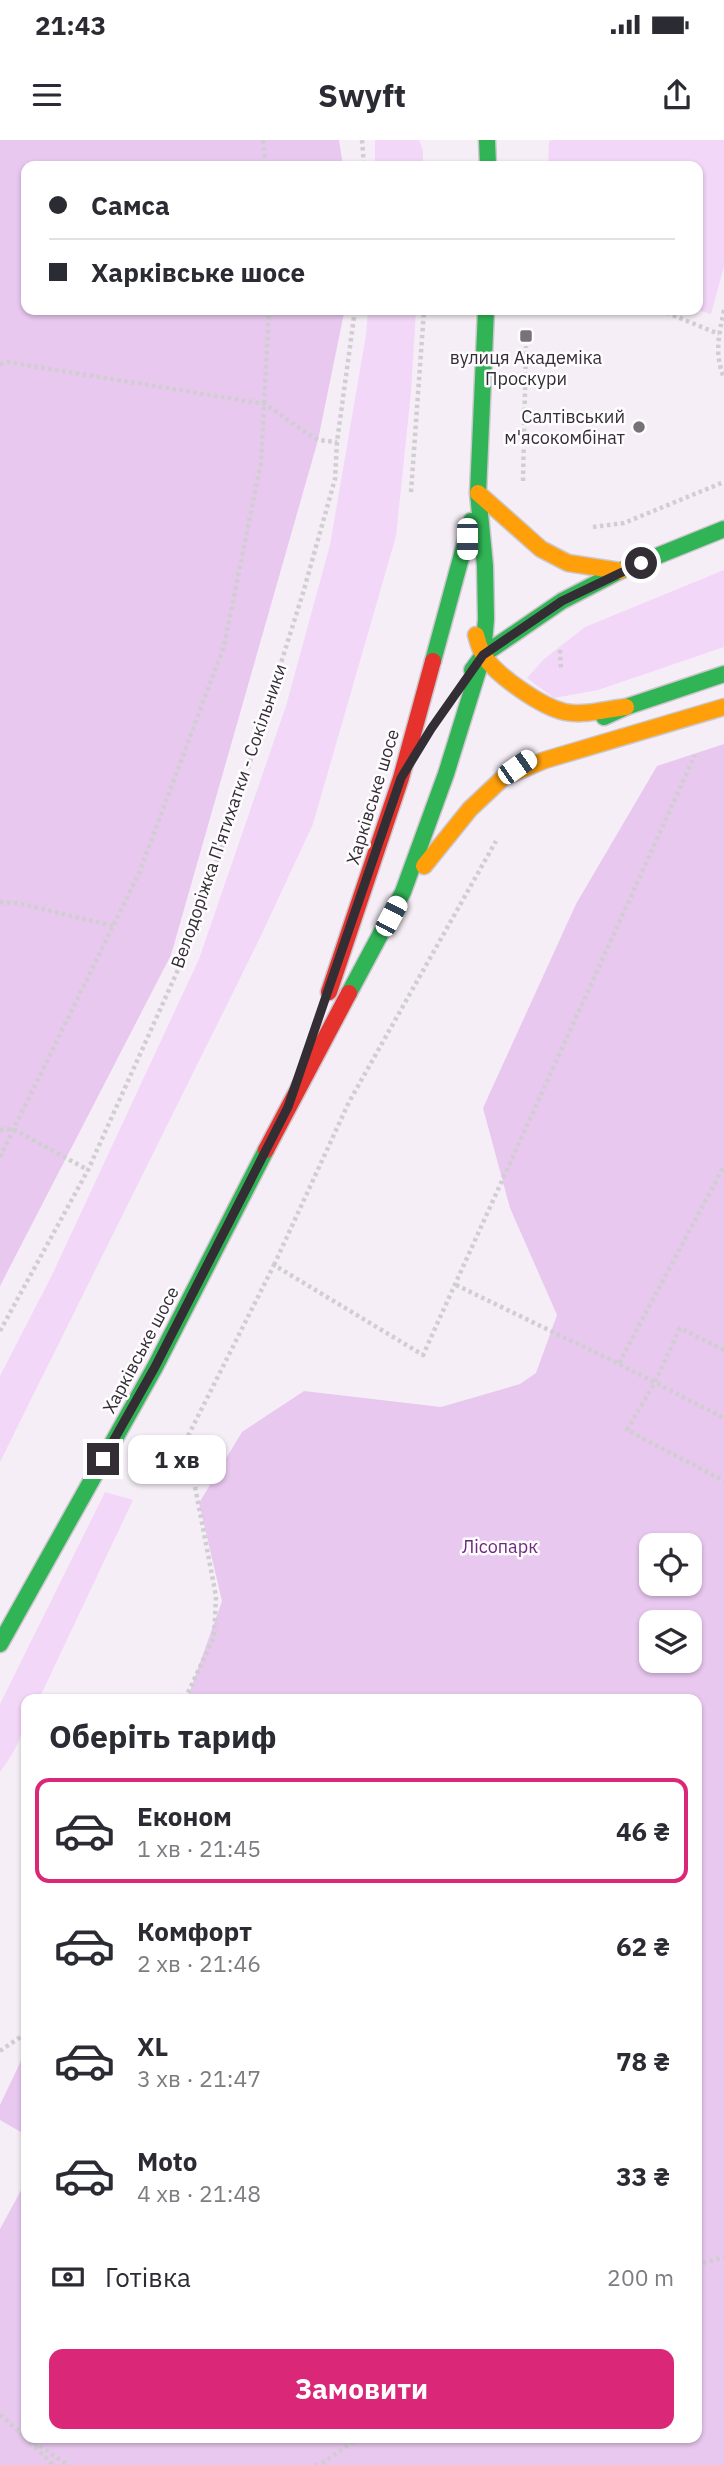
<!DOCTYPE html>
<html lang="uk">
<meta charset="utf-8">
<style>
body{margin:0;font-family:"IBM Plex Sans",sans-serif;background:#f2f2f3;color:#2b2b33;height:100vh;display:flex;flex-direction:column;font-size:26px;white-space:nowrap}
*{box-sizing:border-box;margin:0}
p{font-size:23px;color:#7c7c81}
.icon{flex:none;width:38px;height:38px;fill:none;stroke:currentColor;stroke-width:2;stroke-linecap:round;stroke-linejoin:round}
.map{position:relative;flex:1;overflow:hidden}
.details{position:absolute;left:21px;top:1554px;width:681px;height:749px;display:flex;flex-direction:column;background:#fff;border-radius:14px;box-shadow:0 2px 5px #0004}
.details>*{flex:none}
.hud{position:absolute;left:21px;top:21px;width:682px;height:154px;border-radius:14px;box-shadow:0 2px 5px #0004;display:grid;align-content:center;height:154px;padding:0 28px;background:#fff}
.buttons{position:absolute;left:639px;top:1393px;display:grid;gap:14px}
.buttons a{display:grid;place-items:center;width:63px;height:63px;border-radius:14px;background:#fff;box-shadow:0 2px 5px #0004;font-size:35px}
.end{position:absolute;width:32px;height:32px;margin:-16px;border:9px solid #332e34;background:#fff;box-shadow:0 0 0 4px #fff}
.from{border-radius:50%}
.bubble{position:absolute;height:49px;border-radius:14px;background:#fff;box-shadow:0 2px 5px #0004;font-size:23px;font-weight:700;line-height:49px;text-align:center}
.car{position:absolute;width:21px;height:42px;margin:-21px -10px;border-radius:9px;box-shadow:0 0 5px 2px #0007;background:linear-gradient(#fff 24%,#345 0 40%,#fff 0 76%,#345 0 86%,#fff 0)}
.hud b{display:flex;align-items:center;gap:24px;height:66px;font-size:26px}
.hud b+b{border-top:2px solid #e1e1e2}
.hud i{width:18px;height:18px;background:#2b2b33}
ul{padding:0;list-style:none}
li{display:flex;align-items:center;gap:21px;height:105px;margin:0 14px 10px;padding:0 14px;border:4px solid transparent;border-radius:14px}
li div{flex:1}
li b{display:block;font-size:26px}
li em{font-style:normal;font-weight:700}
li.active{border-color:#db2777}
li>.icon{width:63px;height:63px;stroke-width:1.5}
h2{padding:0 28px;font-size:32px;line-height:84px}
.pay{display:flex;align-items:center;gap:18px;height:77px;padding:0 28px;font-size:26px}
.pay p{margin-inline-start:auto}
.cta{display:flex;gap:14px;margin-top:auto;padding:14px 28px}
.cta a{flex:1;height:80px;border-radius:14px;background:#db2777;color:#fff;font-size:28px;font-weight:700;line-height:80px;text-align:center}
.status{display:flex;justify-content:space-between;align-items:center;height:49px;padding:0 35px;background:#fff;direction:ltr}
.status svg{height:19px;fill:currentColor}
header{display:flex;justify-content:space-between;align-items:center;height:91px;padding:0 28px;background:#fff;font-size:32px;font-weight:700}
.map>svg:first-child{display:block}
</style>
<div class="status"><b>21:43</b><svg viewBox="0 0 49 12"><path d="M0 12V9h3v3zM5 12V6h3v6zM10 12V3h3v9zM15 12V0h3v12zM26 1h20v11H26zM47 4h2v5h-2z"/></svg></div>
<header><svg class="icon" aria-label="menu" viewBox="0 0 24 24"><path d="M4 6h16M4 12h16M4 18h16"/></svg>Swyft<svg class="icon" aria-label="share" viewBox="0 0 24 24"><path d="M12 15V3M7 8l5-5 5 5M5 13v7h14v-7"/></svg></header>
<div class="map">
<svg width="724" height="2325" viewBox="0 0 724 2325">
<rect width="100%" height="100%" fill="#f5eef6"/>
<path fill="#f3d7f8" d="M375,0H419L423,10V26H375Z
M552,0H724V126L711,174L697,170L698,26H548L549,1Z
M368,170H416L411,252L396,396L313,684L258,802L0,1322V1236L52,1135L199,819L286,566L330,405L366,195Z
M724,430V507L598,550L554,558L527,538L544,519L585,487Z
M105,1352L133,1360L39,1559H26C26,1591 19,1606 0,1632V1564Z"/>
<path fill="#e9c8f0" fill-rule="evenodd" d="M0,0H339L343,26H26V170H344V173L318,300L171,815L0,1146Z
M724,604V2325H0V2089L26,2041V2298H696V1559H187L222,1461L199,1363L242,1292L304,1251L441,1267L520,1244L536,1233L557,1175L510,1068L483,968L576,764L657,626ZM690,1405V1444H651V1405ZM651,1482H690V1521H651Z
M26,1910V1995L0,1980V1965Z"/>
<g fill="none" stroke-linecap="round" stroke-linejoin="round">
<defs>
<path id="fast" d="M487,0L488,26
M433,521L471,381
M472,530L483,515L562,461L620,431L724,389
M604,577L626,567L724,534
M349,853L403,752L446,634L483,515L486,479L485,426L478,353L486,170
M0,1504L155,1227L266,1010"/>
<path id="slow" d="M478,353L541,409L568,423L620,431
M476,495C478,502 480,510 484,516C497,536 542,567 565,572C585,576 607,569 626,567
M424,726L470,669L504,637L545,620L724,567"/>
<path id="jam" d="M329,852L401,638L433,521
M266,1010L349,853"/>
</defs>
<use href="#fast" stroke="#ccc6cd" stroke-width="19"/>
<use href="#slow" stroke="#ccc6cd" stroke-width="19"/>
<use href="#jam" stroke="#ccc6cd" stroke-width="19"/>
<path stroke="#d0ced1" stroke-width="4.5" stroke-dasharray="3.5 3.5" stroke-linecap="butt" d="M263,0L266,26
M362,0L364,26
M660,170L719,194
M724,170C719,195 714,213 724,238
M0,224L7,222L265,264L308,294L318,300L337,302
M523,341L526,206
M411,352L424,170
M593,387L624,383L724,342
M560,510L561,529
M0,762L22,764L113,786
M0,990L13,989L88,1030
M0,1017L139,733L224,506L261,322L269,170
M274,1125L349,962L496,701
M456,1145L619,1224L724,1278
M0,1191L88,1030L186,812L248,628L303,453L335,339L337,302L355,170
M724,1210L680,1188L655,1242L627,1290L724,1341
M619,1223L724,1026
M185,1559L214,1497L216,1456L186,1300L274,1125L423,1215L695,615
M0,1911L26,1893
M696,2125L724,2117
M0,2275L21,2293
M20,2292L53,2325
M28,2298L68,2325
M315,2325L324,2322L358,2298"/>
<use href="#fast" stroke="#30b455" stroke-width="16"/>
<use href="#slow" stroke="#ff9f0a" stroke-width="16"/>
<use href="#jam" stroke="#e5322d" stroke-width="16"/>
</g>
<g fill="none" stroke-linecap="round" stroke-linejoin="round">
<path stroke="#332e34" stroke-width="9" d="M103,1319L155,1227L288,967L401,638L431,589L483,515L562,461L641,423"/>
</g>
<g fill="#777178" stroke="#fefcff" stroke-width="2.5">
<rect x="519" y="189" width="14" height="14" rx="3.5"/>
<circle cx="639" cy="287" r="7"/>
</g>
<g text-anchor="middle" stroke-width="5" stroke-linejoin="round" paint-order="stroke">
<g font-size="18" fill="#332e34" stroke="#fefcff">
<text x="526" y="224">вулиця Академіка<tspan x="526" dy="21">Проскури</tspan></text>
<text x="625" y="283" text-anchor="end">Салтівський<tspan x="625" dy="21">м'ясокомбінат</tspan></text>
</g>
<g font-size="18" fill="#332e34" stroke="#fefcff">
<text transform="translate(373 657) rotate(-73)" y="6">Харківське шосе</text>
<text transform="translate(229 676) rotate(-71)" y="6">Велодоріжка П'ятихатки - Сокільники</text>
<text transform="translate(141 1210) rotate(-62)" y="6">Харківське шосе</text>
</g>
<g font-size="18" fill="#6c2a79" stroke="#fefcff">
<text x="500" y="1413">Лісопарк</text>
</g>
</g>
</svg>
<div class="buttons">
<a><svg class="icon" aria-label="locate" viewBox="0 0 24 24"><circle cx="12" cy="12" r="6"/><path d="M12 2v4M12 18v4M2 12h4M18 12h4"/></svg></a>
<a><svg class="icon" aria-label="layers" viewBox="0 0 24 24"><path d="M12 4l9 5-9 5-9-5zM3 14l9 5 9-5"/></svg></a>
</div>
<i class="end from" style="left:641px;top:423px"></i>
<i class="end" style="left:103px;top:1319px"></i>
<div class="bubble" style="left:128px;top:1295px;width:98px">1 хв</div>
<i class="car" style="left:467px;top:399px;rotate:180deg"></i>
<i class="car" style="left:517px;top:627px;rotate:55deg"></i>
<i class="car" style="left:391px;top:776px;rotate:28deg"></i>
<div class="hud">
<b><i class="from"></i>Самса</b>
<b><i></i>Харківське шосе</b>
</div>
<section class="details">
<h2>Оберіть тариф</h2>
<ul>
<li class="active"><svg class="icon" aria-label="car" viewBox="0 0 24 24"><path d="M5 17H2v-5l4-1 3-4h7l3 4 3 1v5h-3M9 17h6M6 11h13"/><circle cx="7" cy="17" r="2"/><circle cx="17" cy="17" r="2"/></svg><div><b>Економ</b><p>1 хв · 21:45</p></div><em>46 ₴</em></li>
<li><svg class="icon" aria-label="car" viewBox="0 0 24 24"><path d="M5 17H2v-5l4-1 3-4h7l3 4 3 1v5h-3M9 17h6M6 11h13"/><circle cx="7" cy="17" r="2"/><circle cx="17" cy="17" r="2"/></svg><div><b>Комфорт</b><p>2 хв · 21:46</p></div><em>62 ₴</em></li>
<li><svg class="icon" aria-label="car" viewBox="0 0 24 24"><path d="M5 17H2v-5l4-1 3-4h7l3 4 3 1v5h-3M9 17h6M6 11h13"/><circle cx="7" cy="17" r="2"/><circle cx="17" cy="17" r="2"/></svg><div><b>XL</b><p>3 хв · 21:47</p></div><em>78 ₴</em></li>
<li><svg class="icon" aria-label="car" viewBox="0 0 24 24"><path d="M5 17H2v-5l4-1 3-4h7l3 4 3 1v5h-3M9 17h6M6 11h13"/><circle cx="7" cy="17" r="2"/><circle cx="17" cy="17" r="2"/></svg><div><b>Moto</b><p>4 хв · 21:48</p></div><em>33 ₴</em></li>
</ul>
<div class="pay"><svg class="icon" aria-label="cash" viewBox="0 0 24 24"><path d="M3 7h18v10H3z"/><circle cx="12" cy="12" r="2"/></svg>Готівка<p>200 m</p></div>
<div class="cta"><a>Замовити</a></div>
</section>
</div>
